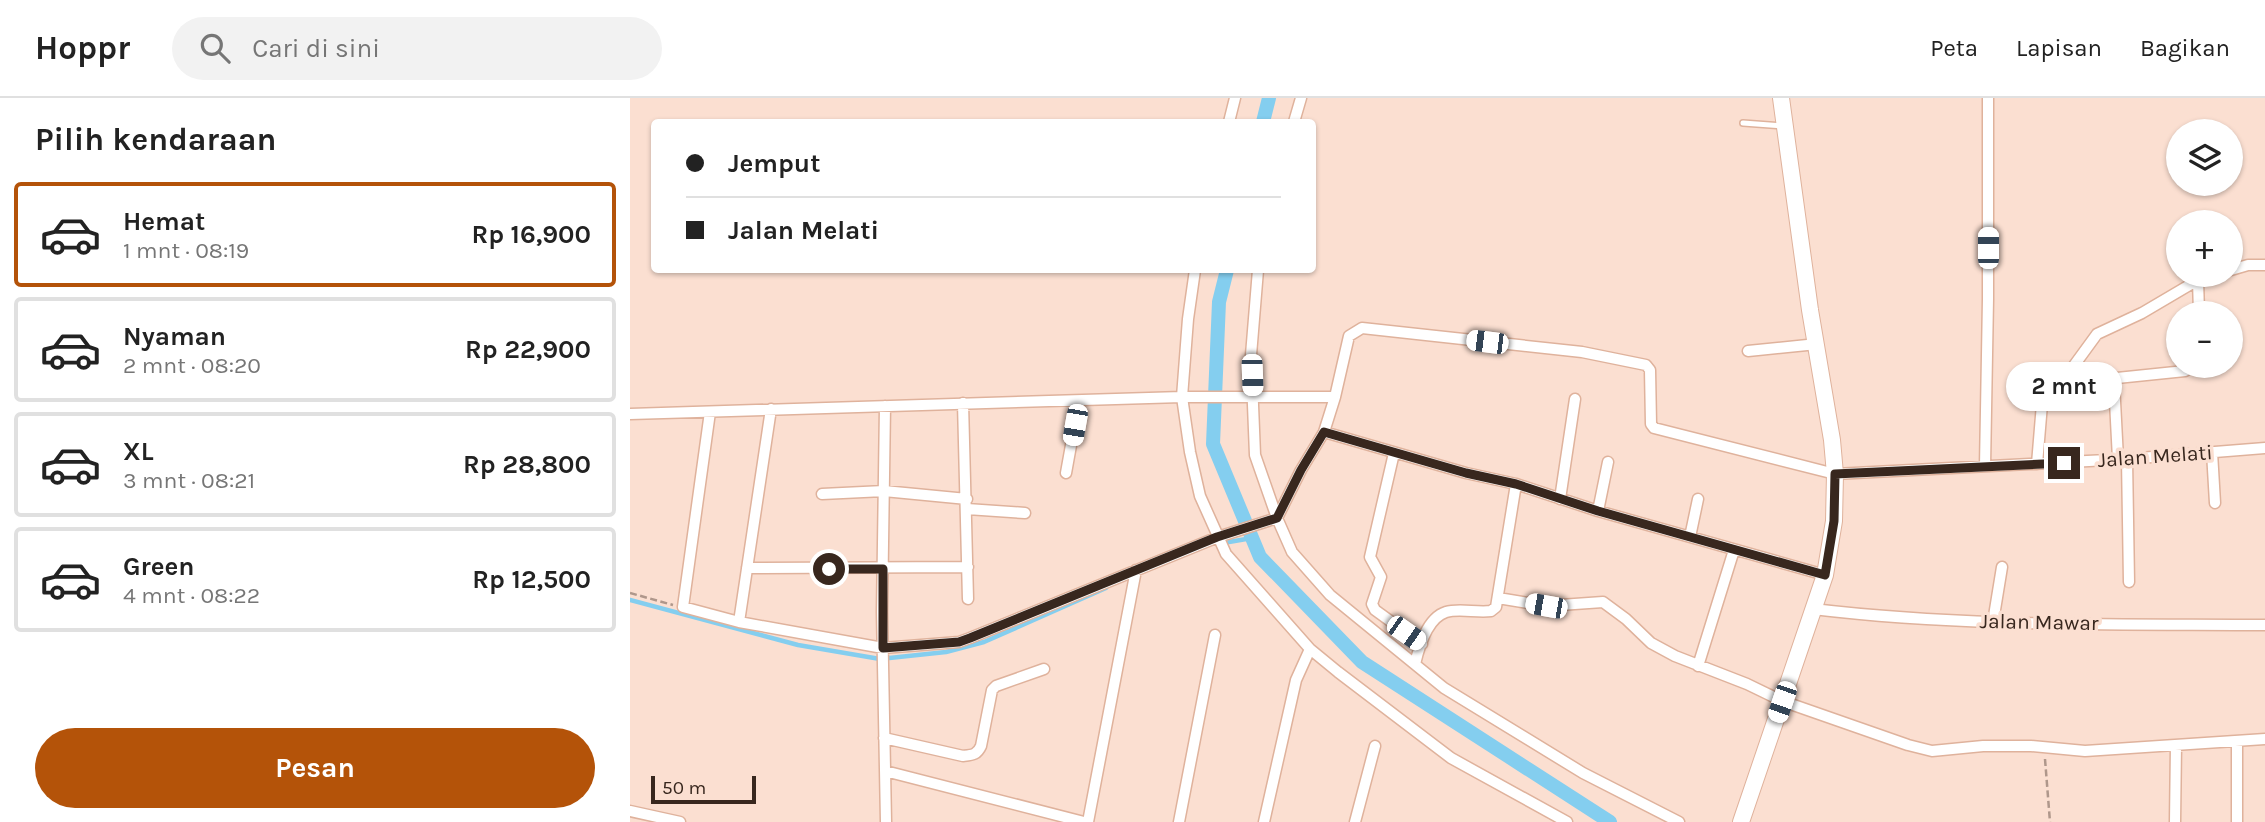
<!DOCTYPE html>
<html lang="id">
<meta charset="utf-8">
<style>
body{margin:0;font-family:Karla,sans-serif;background:#f2f2f2;color:#222;height:100vh;display:flex;flex-direction:column;font-size:26px;white-space:nowrap}
*{box-sizing:border-box;margin:0}
p{font-size:23px;color:#767676}
.icon{flex:none;width:38px;height:38px;fill:none;stroke:currentColor;stroke-width:2;stroke-linecap:round;stroke-linejoin:round}
.map{position:relative;flex:1;overflow:hidden}
.side{display:flex;flex-direction:column;background:#fff;width:630px}
.side>*{flex:none}
.hud{position:absolute;left:21px;top:21px;width:665px;height:154px;border-radius:7px;box-shadow:0 2px 5px #0004;display:grid;align-content:center;height:154px;padding:0 35px;background:#fff}
.controls{position:absolute;left:1536px;top:21px;display:grid;gap:14px}
.controls a{display:grid;place-items:center;width:77px;height:77px;border-radius:50%;background:#fff;box-shadow:0 2px 5px #0004;font-size:35px}
.scale{position:absolute;left:21px;bottom:18px;width:105px;box-sizing:border-box;padding-left:7px;border:4px solid #38271e;border-top:0;font-size:19px;line-height:24px;white-space:nowrap;color:#38271e;-webkit-text-stroke:5px #fbdfd1;paint-order:stroke}
.end{position:absolute;width:32px;height:32px;margin:-16px;border:9px solid #38271e;background:#fff;box-shadow:0 0 0 4px #fff}
.from{border-radius:50%}
.bubble{position:absolute;height:49px;border-radius:24px;background:#fff;box-shadow:0 2px 5px #0004;font-size:23px;font-weight:700;line-height:49px;text-align:center}
.car{position:absolute;width:21px;height:42px;margin:-21px -10px;border-radius:9px;box-shadow:0 0 5px 2px #0007;background:linear-gradient(#fff 24%,#345 0 40%,#fff 0 76%,#345 0 86%,#fff 0)}
.hud b{display:flex;align-items:center;gap:24px;height:66px;font-size:26px}
.hud b+b{border-top:2px solid #e0e0e0}
.hud i{width:18px;height:18px;background:#222}
ul{padding:0;list-style:none}
li{display:flex;align-items:center;gap:21px;height:105px;margin:0 14px 10px;padding:0 21px;border:4px solid #e0e0e0;border-radius:7px}
li div{flex:1}
li b{display:block;font-size:26px}
li em{font-style:normal;font-weight:700}
li.current{border-color:#b45309}
li>.icon{width:63px;height:63px;stroke-width:1.5}
h2{padding:0 35px;font-size:32px;line-height:84px}
.primary-button{display:flex;gap:14px;margin-top:auto;padding:14px 35px}
.primary-button a{flex:1;height:80px;border-radius:42px;background:#b45309;color:#fff;font-size:28px;font-weight:700;line-height:80px;text-align:center}
header{display:flex;align-items:center;gap:42px;box-sizing:border-box;height:98px;padding:0 35px;background:#fff;border-bottom:2px solid #e0e0e0}
header strong{font-size:33px}
nav{display:flex;gap:38px;margin-inline-start:auto;font-size:24px}
.search{width:490px;height:63px;background:#f2f2f2;display:flex;align-items:center;gap:18px;box-sizing:border-box;padding:0 24px;border-radius:38px;color:#767676;font-size:26px}
main{display:flex;flex:1;min-height:0}
.map>svg:first-child{display:block}
</style>
<header>
<strong>Hoppr</strong>
<div class="search"><svg class="icon" aria-label="search" viewBox="0 0 24 24"><circle cx="10" cy="10" r="6"/><path d="M15 15l6 6"/></svg>Cari di sini</div>
<nav><a>Peta</a><a>Lapisan</a><a>Bagikan</a></nav>
</header>
<main>
<section class="side">
<h2>Pilih kendaraan</h2>
<ul>
<li class="current"><svg class="icon" aria-label="car" viewBox="0 0 24 24"><path d="M5 17H2v-5l4-1 3-4h7l3 4 3 1v5h-3M9 17h6M6 11h13"/><circle cx="7" cy="17" r="2"/><circle cx="17" cy="17" r="2"/></svg><div><b>Hemat</b><p>1 mnt · 08:19</p></div><em>Rp 16,900</em></li>
<li><svg class="icon" aria-label="car" viewBox="0 0 24 24"><path d="M5 17H2v-5l4-1 3-4h7l3 4 3 1v5h-3M9 17h6M6 11h13"/><circle cx="7" cy="17" r="2"/><circle cx="17" cy="17" r="2"/></svg><div><b>Nyaman</b><p>2 mnt · 08:20</p></div><em>Rp 22,900</em></li>
<li><svg class="icon" aria-label="car" viewBox="0 0 24 24"><path d="M5 17H2v-5l4-1 3-4h7l3 4 3 1v5h-3M9 17h6M6 11h13"/><circle cx="7" cy="17" r="2"/><circle cx="17" cy="17" r="2"/></svg><div><b>XL</b><p>3 mnt · 08:21</p></div><em>Rp 28,800</em></li>
<li><svg class="icon" aria-label="car" viewBox="0 0 24 24"><path d="M5 17H2v-5l4-1 3-4h7l3 4 3 1v5h-3M9 17h6M6 11h13"/><circle cx="7" cy="17" r="2"/><circle cx="17" cy="17" r="2"/></svg><div><b>Green</b><p>4 mnt · 08:22</p></div><em>Rp 12,500</em></li>
</ul>
<div class="primary-button"><a>Pesan</a></div>
</section>
<div class="map">
<svg width="1635" height="724" viewBox="0 0 1635 724">
<rect width="100%" height="100%" fill="#fbdfd1"/>
<g fill="none" stroke-linecap="round" stroke-linejoin="round">
<path stroke="#84ceef" stroke-width="4.5" d="M599,444L622,440
M0,502L168,547L250,561L316,554L354,544L476,490"/>
<path stroke="#84ceef" stroke-width="14" d="M633,24L639,0
M597,172L589,204L583,346L630,459L732,564L980,724"/>
<defs>
<path id="service" d="M1113,25L1153,28"/>
<path id="minor" d="M599,24L605,0
M664,24L671,0
M565,172L558,221L552,299L560,354L570,398L596,456L680,551L708,574L821,660L937,724
M628,172L621,257L625,357L647,420L662,454L700,497L814,590L953,675L1049,724
M1601,172L1618,167H1635
M1568,182L1569,215
M1118,253L1187,246
M705,299L719,238L732,230L952,254L1016,267L1020,272L1021,326L1024,330L1205,376L1497,361L1635,350
M333,305L338,501
M255,308L252,514L256,724
M80,314L53,509L109,524L253,550L329,544L340,540L588,439L647,420L671,372L694,334
M0,316L552,299H705L694,334L836,375L886,386L968,413L1195,477
M1582,354L1585,405
M764,355L740,459L751,479L742,506L745,512L792,546
M1488,361L1484,284L1487,280L1555,273L1563,268
M1497,361L1499,484
M1407,366L1412,306L1440,273L1467,236L1512,215L1568,182L1585,177
M1355,368L1358,201V0
M436,375L449,303
M192,396L254,393L337,401
M930,401L945,301
M337,411L395,415
M968,413L978,364
M1060,439L1068,401
M117,470L338,469
M868,500L916,508L973,504L996,521L1021,545L1045,558L1117,586L1152,603L1278,647L1302,653L1353,648H1401L1455,653L1635,641
M1183,511C1333,529 1485,526 1635,527
M109,524L141,311
M1363,524L1372,469
M785,566C789,549 797,520 816,514C829,510 847,515 861,513L866,509L886,386
M1068,568L1104,452
M254,640L333,658C342,657 347,657 351,648L362,592L366,588L414,571
M1607,643V724
M255,673L454,724
M0,713L50,724
M458,724L506,472
M549,724L585,537
M634,724L666,582L680,551
M725,724L745,648
M1545,724L1546,647"/>
<path id="secondary" d="M1111,724L1195,477L1204,423L1205,376L1202,342L1180,212L1151,0"/>
</defs>
<use href="#service" stroke="#dfb29c" stroke-width="8"/>
<use href="#minor" stroke="#dfb29c" stroke-width="13"/>
<use href="#secondary" stroke="#dfb29c" stroke-width="18"/>
<path stroke="#af978b" stroke-width="2.5" stroke-dasharray="7 3.5" stroke-linecap="butt" d="M0,495L43,507
M1415,661L1420,724"/>
<use href="#service" stroke="#fff" stroke-width="5"/>
<use href="#minor" stroke="#fff" stroke-width="10"/>
<use href="#secondary" stroke="#fff" stroke-width="16"/>
</g>
<g fill="none" stroke-linecap="round" stroke-linejoin="round">
<path stroke="#38271e" stroke-width="9" d="M199,471H253V550L329,544L340,540L587,439L647,420L671,372L694,334L836,375L886,386L968,413L1195,477L1204,423L1205,376L1434,365"/>
</g>
<g text-anchor="middle" stroke-width="7" stroke-linejoin="round" paint-order="stroke">
<g font-size="21" fill="#38271e" stroke="#fbdfd1">
<text transform="translate(1525 358) rotate(-4)" y="7">Jalan Melati</text>
<text transform="translate(1409 524) rotate(1)" y="7">Jalan Mawar</text>
</g>
</g>
</svg>
<div class="controls">
<a><svg class="icon" aria-label="layers" viewBox="0 0 24 24"><path d="M12 4l9 5-9 5-9-5zM3 14l9 5 9-5"/></svg></a>
<a>+</a>
<a>−</a>
</div>
<div class="scale">50 m</div>
<i class="end from" style="left:199px;top:471px"></i>
<i class="end" style="left:1434px;top:365px"></i>
<div class="bubble" style="left:1376px;top:264px;width:116px">2 mnt</div>
<i class="car" style="left:1358px;top:150px;rotate:0deg"></i>
<i class="car" style="left:857px;top:244px;rotate:277deg"></i>
<i class="car" style="left:622px;top:277px;rotate:178deg"></i>
<i class="car" style="left:445px;top:327px;rotate:190deg"></i>
<i class="car" style="left:916px;top:508px;rotate:280deg"></i>
<i class="car" style="left:776px;top:535px;rotate:125deg"></i>
<i class="car" style="left:1152px;top:604px;rotate:199deg"></i>
<div class="hud">
<b><i class="from"></i>Jemput</b>
<b><i></i>Jalan Melati</b>
</div>
</div>
</main>
